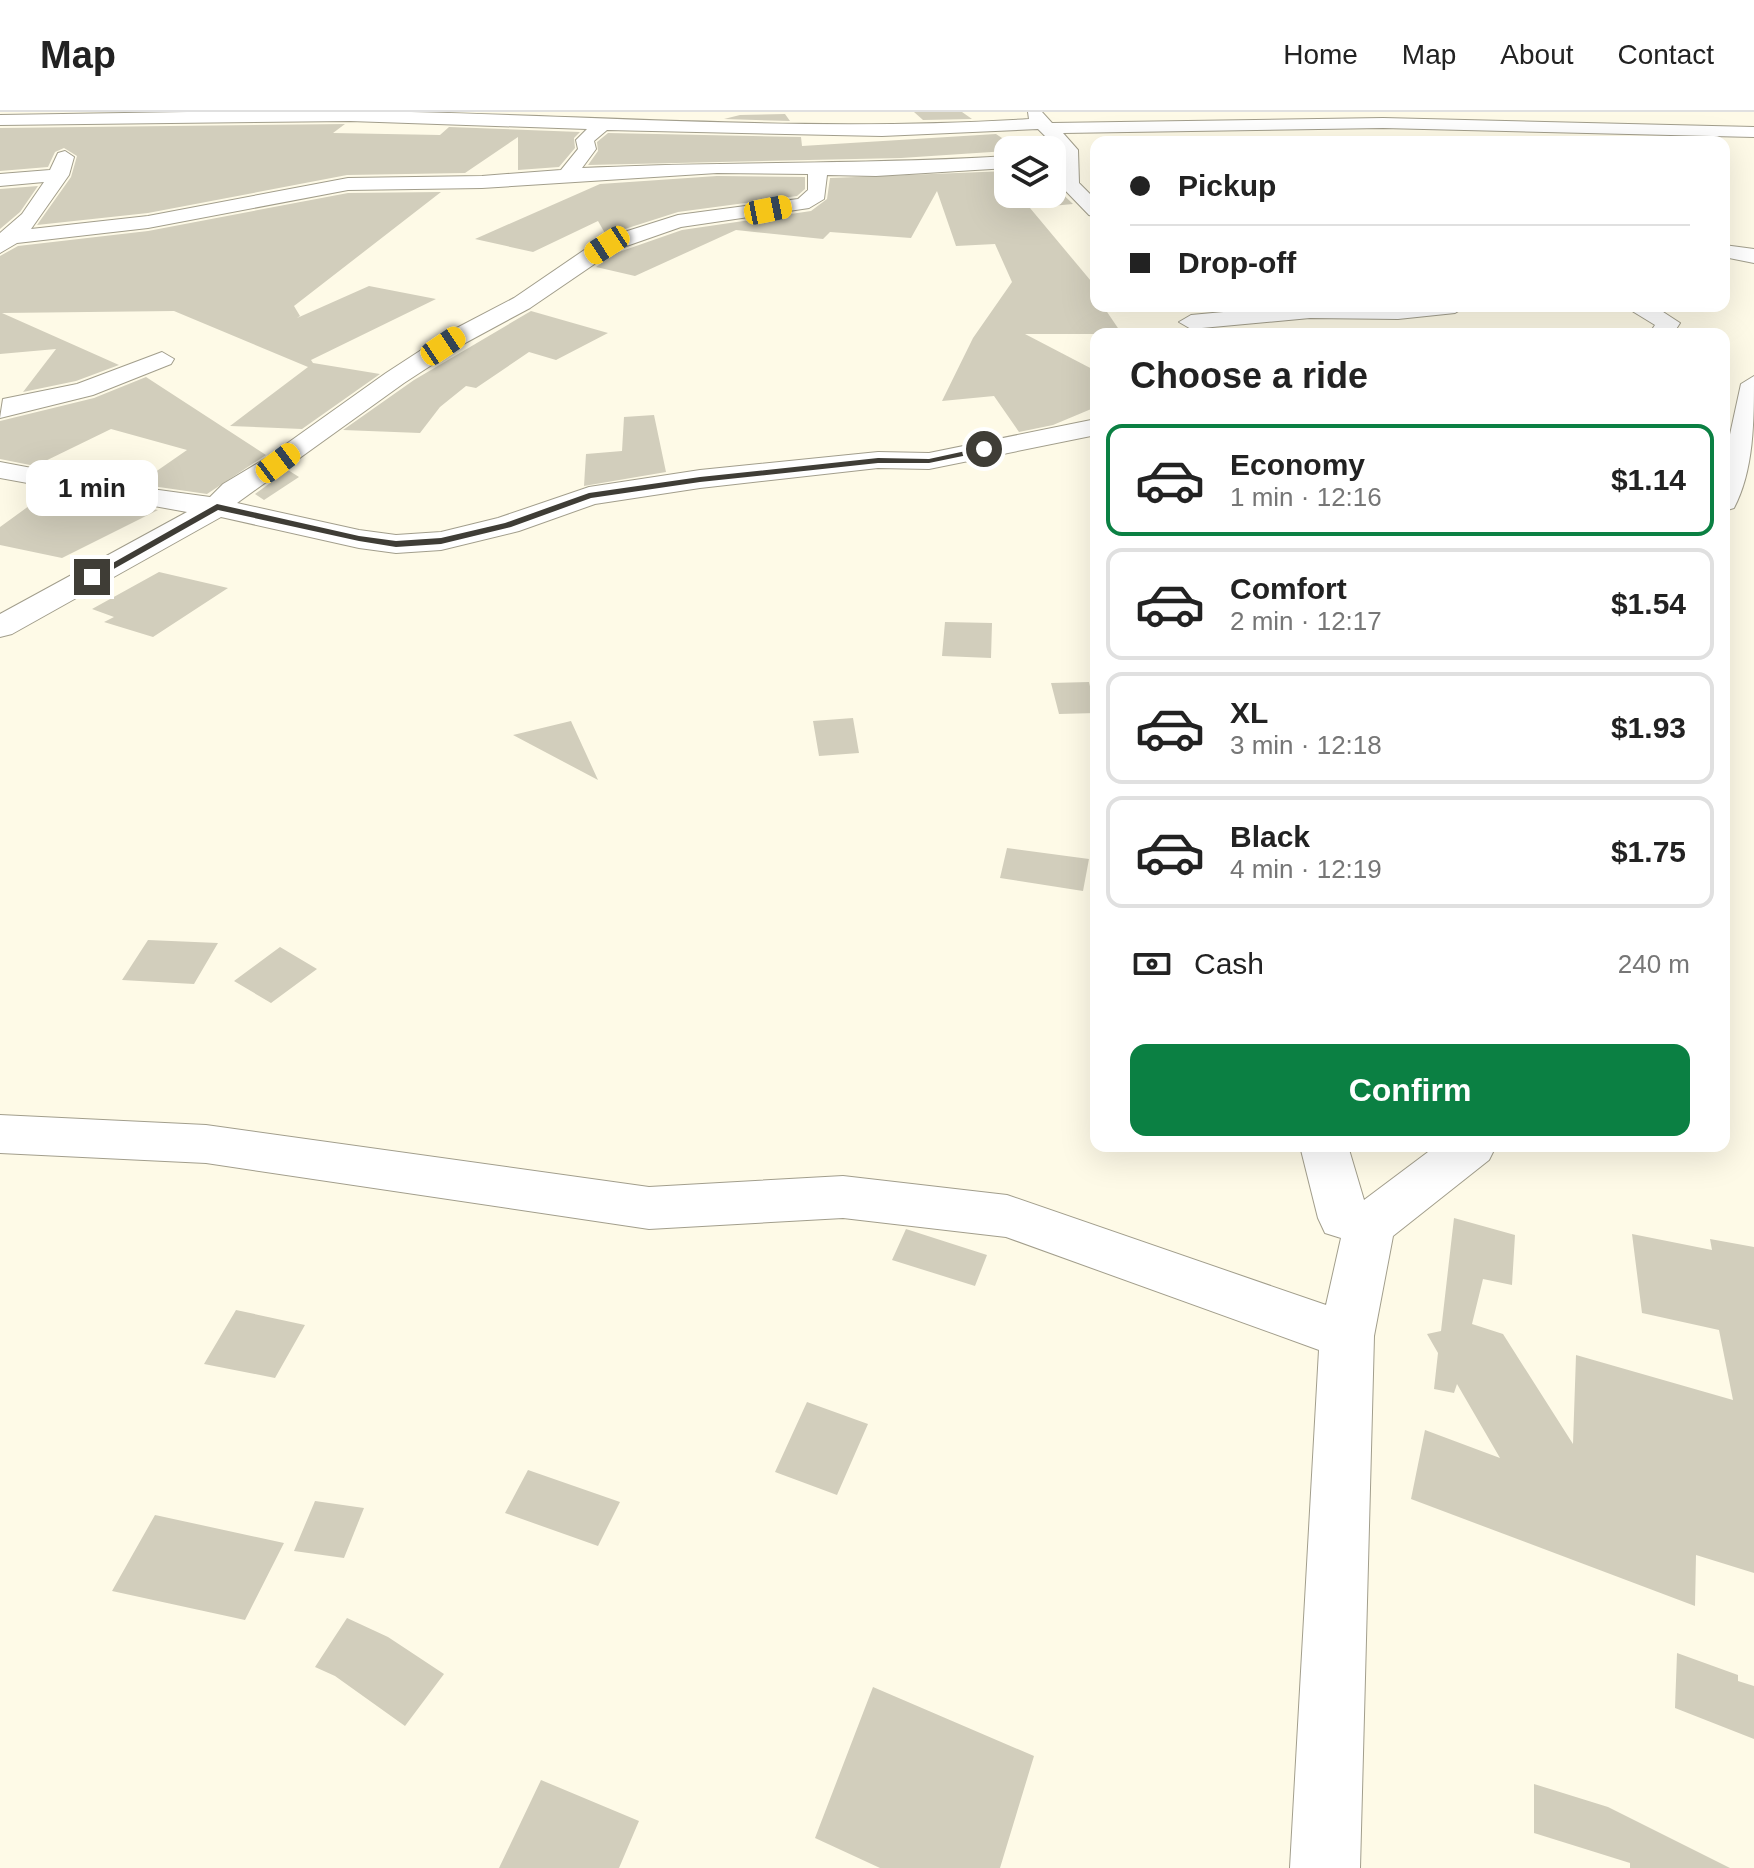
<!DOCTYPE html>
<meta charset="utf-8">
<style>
body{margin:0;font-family:Helvetica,sans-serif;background:#f2f2f2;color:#222;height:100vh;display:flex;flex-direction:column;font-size:30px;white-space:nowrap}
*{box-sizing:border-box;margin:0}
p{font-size:26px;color:#767676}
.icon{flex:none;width:44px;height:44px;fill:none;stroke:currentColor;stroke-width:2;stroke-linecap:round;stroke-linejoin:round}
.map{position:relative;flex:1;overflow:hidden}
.panel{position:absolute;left:1090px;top:216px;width:640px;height:824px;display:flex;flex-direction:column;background:#fff;border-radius:16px;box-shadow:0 8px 32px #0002}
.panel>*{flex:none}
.top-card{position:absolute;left:1090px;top:24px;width:640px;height:176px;border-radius:16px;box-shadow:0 8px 32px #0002;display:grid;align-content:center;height:176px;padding:0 40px;background:#fff}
.buttons{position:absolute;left:994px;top:24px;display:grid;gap:16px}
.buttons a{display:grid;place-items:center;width:72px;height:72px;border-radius:16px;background:#fff;box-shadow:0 8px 32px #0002;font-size:40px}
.end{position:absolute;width:36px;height:36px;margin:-18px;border:10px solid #3f3d36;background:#fff;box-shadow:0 0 0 4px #fff}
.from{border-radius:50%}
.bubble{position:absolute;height:56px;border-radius:16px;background:#fff;box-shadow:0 8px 32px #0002;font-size:26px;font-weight:700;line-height:56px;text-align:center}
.car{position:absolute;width:24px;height:48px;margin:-24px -12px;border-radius:10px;box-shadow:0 0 6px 2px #0007;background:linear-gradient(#f5c518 24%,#345 0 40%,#f5c518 0 76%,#345 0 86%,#f5c518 0)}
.top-card b{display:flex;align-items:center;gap:28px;height:76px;font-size:30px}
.top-card b+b{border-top:2px solid #e0e0e0}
.top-card i{width:20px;height:20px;background:#222}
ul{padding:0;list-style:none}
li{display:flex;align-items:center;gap:24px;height:112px;margin:0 16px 12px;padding:0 24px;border:4px solid #e0e0e0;border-radius:16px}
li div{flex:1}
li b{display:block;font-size:30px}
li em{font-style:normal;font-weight:700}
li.selected{border-color:#0b8043}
li>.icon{width:72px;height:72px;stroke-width:1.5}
h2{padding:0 40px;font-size:36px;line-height:96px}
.pay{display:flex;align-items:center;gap:20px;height:88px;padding:0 40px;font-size:30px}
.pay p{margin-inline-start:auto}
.primary-button{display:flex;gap:16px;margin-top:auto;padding:16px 40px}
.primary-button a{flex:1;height:92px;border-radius:16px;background:#0b8043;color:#fff;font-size:32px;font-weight:700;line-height:92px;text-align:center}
header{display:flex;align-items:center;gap:48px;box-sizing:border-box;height:112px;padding:0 40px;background:#fff;border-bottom:2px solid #e0e0e0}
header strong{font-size:38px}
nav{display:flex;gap:44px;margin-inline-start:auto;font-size:28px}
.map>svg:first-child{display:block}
</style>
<header>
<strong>Map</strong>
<nav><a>Home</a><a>Map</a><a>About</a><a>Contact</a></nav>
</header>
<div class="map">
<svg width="1754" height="1756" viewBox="0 0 1754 1756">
<rect width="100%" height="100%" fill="#fefae7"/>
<path fill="#d2cebc" d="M914,0H962L972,7L923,8Z
M785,2L790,9L724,7L740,3Z
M345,12L333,21L440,23L449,15L580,20L574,26L575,36L559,55L518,58V25L465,61L347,63L148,101L37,113L71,65L77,44L64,36L55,40L48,55L0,59V16Z
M608,21L801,25L802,34L996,22L1020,38L901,46L588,53L598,39L597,30Z
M1052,58L1056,61V73H1053L1073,92L1030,96L1096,175V194H1103L1122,222H1025L1096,259V295L1053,313L1019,320L994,284L942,289L973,226L1012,170L995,132L956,134L937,79L911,126L830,120L823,127L736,118L635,164L596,155L616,141L682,118L811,99L827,87L830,66L1008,59V82H1052Z
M717,64L805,65V77L797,84L678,100L606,123L598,109L533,140L475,127L600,72Z
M38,74L20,100L0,117V77Z
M441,80L294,194L300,204L297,206L369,174L436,187L311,248L313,251L380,262L302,317L230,314L308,255L174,199L2,201L119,253L76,269L23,280L56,237L0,242V144L18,134L148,119L348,81Z
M531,199L608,221L556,248L529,240L476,276L466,274L440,295L420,321L343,318L414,268Z
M146,265L266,343L207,382L138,372L187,338L111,317L35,354L0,347V309L94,286Z
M654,303L666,360L584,374L586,342L622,339L624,305Z
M288,358L299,365L264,388L255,382Z
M40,386L105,395L112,390L158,398L62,446L0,433V415Z
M159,460L228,476L153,525L104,510L114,505L92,497Z
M945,510L992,511L991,546L942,544Z
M1089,570L1096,601L1059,602L1051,571Z
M853,606L859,641L819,644L813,609Z
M571,609L598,668L513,623Z
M1007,736L1089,747L1083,779L1000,766Z
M148,828L218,831L194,872L122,868Z
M280,835L317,857L271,891L234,869Z
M1454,1106L1515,1123L1512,1173L1483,1167L1472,1212L1503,1222L1573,1332L1576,1243L1733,1288L1719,1218L1642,1201L1632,1122L1712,1138L1710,1127L1754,1135V1461L1696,1443L1695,1494L1411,1387L1425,1318L1500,1346L1457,1272L1454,1281L1434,1277L1438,1241L1427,1222L1441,1219Z
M906,1117L987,1143L975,1174L892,1148Z
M236,1198L305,1213L275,1266L204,1252Z
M807,1290L868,1312L837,1383L775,1360Z
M528,1358L620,1390L598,1434L505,1401Z
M315,1389L364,1396L344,1446L294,1439Z
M155,1403L284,1431L245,1508L112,1479Z
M347,1506L388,1525L444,1562L405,1614L335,1564L315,1555Z
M1677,1541L1738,1563V1569L1754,1574V1627L1675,1596Z
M873,1575L1034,1644L1000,1756H880L815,1726Z
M541,1668L639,1709L619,1756H499Z
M1534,1672L1608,1695L1730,1756H1630V1751L1534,1721Z"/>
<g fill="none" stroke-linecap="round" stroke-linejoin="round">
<defs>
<path id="minor" d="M187,0C261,0 336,0 411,0C617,5 822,20 1029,7L1028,0H1042L1052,11L1383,6L1754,15V25L1383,16L1063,21L1078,38L1079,71L1096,88V105L1089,103L1059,72L1060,39L1038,17L882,24L607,18L594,29L596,37L582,56C724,49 865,53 1008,44V56L876,64L827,63L824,87L809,96L681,115L615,138L530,196L467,230L404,271L237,391L359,418L396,423L441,420L498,406L589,375L700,358L878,340L929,341L1096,307V323L929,357L878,356L700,376L595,392L519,419L441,438L396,441L359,436L221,405L12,522L0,525V502L187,400L0,366V350L122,373L210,385L223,372L268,345L386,261L449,220L514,186L599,128L678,103L798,87L808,78V62L717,61L482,76L348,78L148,116L17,131L0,141V121L22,102L44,70L0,74V62L50,58L58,41L65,39L74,45L69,63L31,117L148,104L348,66L482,64L561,58L578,37L576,28L587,17L350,9L0,13V3Z
M1724,133L1754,137V151L1724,145Z
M1288,194H1467L1455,201L1398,207L1310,206L1191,217L1179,210L1191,203Z
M1624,194H1654L1680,211L1673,222H1649L1655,213Z
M162,240L174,247L171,252L93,283L0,306L3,287L77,272Z
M1754,264C1754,309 1754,358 1734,396L1724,399V350L1741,272Z
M0,1003L206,1013L649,1075L843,1064L1007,1083L1326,1193L1341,1126L1325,1121L1318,1106L1300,1034H1348L1364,1088L1436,1034H1496L1489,1048L1393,1124L1374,1224L1360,1756H1290L1319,1238L1006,1125L843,1106L649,1117L206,1051L0,1041Z"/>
</defs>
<use href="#minor" stroke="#a29e8c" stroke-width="2"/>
<use href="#minor" fill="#fff" fill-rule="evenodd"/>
</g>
<path fill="#3f3d36" d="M984,335L987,339L929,351H878L700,370L591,386L511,415L441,432L396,435L359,429L218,398L96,467L88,465L217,392L359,424L396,429L441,426L505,411L589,381L700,365L878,346L929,347Z"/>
</svg>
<div class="buttons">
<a><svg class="icon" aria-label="layers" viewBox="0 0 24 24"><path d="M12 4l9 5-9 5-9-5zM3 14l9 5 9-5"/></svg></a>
</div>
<i class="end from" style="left:984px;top:337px"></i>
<i class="end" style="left:92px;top:465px"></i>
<div class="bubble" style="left:26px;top:348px;width:132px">1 min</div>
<i class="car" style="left:768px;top:98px;rotate:79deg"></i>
<i class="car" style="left:607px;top:133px;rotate:237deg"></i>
<i class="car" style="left:443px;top:234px;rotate:56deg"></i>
<i class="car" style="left:278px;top:351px;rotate:53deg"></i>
<div class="top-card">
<b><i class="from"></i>Pickup</b>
<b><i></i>Drop-off</b>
</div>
<section class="panel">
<h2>Choose a ride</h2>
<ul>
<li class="selected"><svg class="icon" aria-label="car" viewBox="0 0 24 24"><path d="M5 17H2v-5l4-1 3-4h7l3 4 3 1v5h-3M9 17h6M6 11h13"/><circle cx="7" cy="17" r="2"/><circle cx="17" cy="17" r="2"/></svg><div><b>Economy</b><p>1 min · 12:16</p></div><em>$1.14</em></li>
<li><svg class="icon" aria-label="car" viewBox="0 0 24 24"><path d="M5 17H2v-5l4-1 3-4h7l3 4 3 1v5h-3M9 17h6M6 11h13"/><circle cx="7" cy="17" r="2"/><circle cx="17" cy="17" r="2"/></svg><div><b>Comfort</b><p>2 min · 12:17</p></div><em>$1.54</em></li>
<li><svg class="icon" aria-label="car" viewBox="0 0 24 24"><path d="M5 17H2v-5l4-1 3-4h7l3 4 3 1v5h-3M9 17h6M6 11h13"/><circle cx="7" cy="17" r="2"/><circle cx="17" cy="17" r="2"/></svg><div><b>XL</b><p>3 min · 12:18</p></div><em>$1.93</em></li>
<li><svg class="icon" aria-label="car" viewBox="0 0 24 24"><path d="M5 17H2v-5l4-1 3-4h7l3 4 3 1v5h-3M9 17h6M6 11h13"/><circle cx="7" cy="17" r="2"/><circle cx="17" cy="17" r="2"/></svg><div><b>Black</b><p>4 min · 12:19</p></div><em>$1.75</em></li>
</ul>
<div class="pay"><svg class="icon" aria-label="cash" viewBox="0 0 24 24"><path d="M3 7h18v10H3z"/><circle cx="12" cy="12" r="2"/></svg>Cash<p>240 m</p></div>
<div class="primary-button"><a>Confirm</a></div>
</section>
</div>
